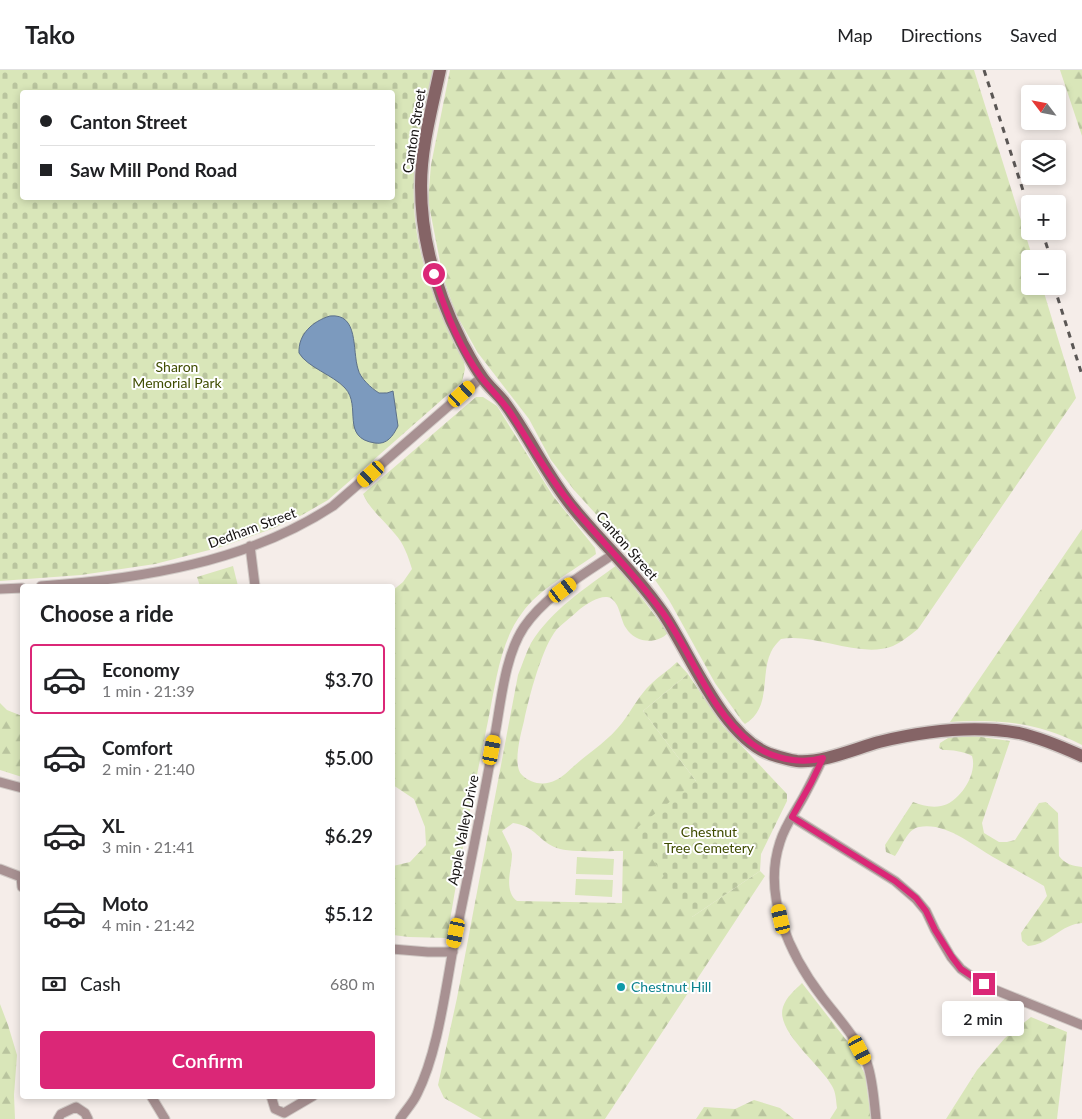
<!DOCTYPE html>
<meta charset="utf-8">
<style>
body{margin:0;font-family:Lato,sans-serif;background:#f6f6f6;color:#202124;height:100vh;display:flex;flex-direction:column;font-size:19px;white-space:nowrap}
*{box-sizing:border-box;margin:0}
p{font-size:16px;color:#757577}
.icon{flex:none;width:28px;height:28px;fill:none;stroke:currentColor;stroke-width:2;stroke-linecap:round;stroke-linejoin:round}
.map{position:relative;flex:1;overflow:hidden}
.details{position:absolute;left:20px;top:514px;width:375px;height:515px;display:flex;flex-direction:column;background:#fff;border-radius:5px;box-shadow:0 2px 8px #0003}
.details>*{flex:none}
.banner{position:absolute;left:20px;top:20px;width:375px;height:110px;border-radius:5px;box-shadow:0 2px 8px #0003;display:grid;align-content:center;height:110px;padding:0 20px;background:#fff}
.needle{width:32px;rotate:302deg}
.buttons{position:absolute;left:1021px;top:15px;display:grid;gap:10px}
.buttons a{display:grid;place-items:center;width:45px;height:45px;border-radius:5px;background:#fff;box-shadow:0 2px 8px #0003;font-size:25px}
.end{position:absolute;width:22px;height:22px;margin:-11px;border:6px solid #db2777;background:#fff;box-shadow:0 0 0 2px #fff}
.from{border-radius:50%}
.bubble{position:absolute;height:35px;border-radius:5px;background:#fff;box-shadow:0 2px 8px #0003;font-size:16px;font-weight:600;line-height:35px;text-align:center}
.car{position:absolute;width:15px;height:30px;margin:-15px -8px;border-radius:6px;box-shadow:0 0 4px 1px #0007;background:linear-gradient(#f5c518 24%,#345 0 40%,#f5c518 0 76%,#345 0 86%,#f5c518 0)}
.banner b{display:flex;align-items:center;gap:18px;height:48px;font-size:19px}
.banner b+b{border-top:1px solid #e0e0e0}
.banner i{width:12px;height:12px;background:#202124}
ul{padding:0;list-style:none}
li{display:flex;align-items:center;gap:15px;height:70px;margin:0 10px 8px;padding:0 10px;border:2px solid transparent;border-radius:5px}
li div{flex:1}
li b{display:block;font-size:19px}
li em{font-style:normal;font-weight:600}
li.current{border-color:#db2777}
li>.icon{width:45px;height:45px;stroke-width:1.5}
h2{padding:0 20px;font-size:22px;line-height:60px}
.pay{display:flex;align-items:center;gap:12px;height:55px;padding:0 20px;font-size:19px}
.pay p{margin-inline-start:auto}
.action{display:flex;gap:10px;margin-top:auto;padding:10px 20px}
.action a{flex:1;height:58px;border-radius:5px;background:#db2777;color:#fff;font-size:20px;font-weight:600;line-height:58px;text-align:center}
header{display:flex;align-items:center;gap:30px;box-sizing:border-box;height:70px;padding:0 25px;background:#fff;border-bottom:1px solid #e0e0e0}
header strong{font-size:24px}
nav{display:flex;gap:28px;margin-inline-start:auto;font-size:18px}
.map>svg:first-child{display:block}
</style>
<header>
<strong>Tako</strong>
<nav><a>Map</a><a>Directions</a><a>Saved</a></nav>
</header>
<div class="map">
<svg width="1082" height="1049" viewBox="0 0 1082 1049">
<defs>
<pattern id="forest-firs" width="22" height="20" patternUnits="userSpaceOnUse" patternTransform="scale(1.25)"><rect width="22" height="20" fill="#d9e6b9"/><path d="M5 1l3.5 6h-7zM16 11l3.5 6h-7z" fill="#b9c49e"/></pattern>
<pattern id="cemetery-stones" width="16" height="16" patternUnits="userSpaceOnUse" patternTransform="scale(1.25)"><rect width="16" height="16" fill="#d9e6b9"/><path d="M2 7V4a2 2 0 0 1 4 0v3zM10 15v-3a2 2 0 0 1 4 0v3z" fill="#b9c49e"/></pattern>
</defs>
<rect width="100%" height="100%" fill="#f5ede9"/>
<path fill="#d9e6b9" d="M577,787L614,789L613,805L576,804Z
M576,809L613,810L612,827L575,825Z"/>
<path fill="url(#forest-firs)" fill-rule="evenodd" d="M450,0H974L1033,189H1030V216H1042L1076,328L918,559C910,565 902,572 893,576C860,589 815,563 781,569C777,573 773,577 771,582C760,604 772,638 745,654L742,651L715,613L669,530L653,507L574,420L551,390L529,349L478,283L456,244L443,207L428,130L431,95Z
M1060,0H1082V66Z
M476,327H483L497,336L553,426L595,478L596,484C573,501 539,519 522,543C500,571 495,617 488,651C473,723 459,795 447,868L409,867L393,865V796L410,792L426,775L425,757L414,729L393,715L392,521L403,512L412,499C408,486 404,474 395,464C384,450 370,440 363,424Z
M1082,459V675C1037,652 999,649 950,652Z
M617,495L668,563C656,575 635,573 626,558C620,550 620,529 607,527C599,526 586,534 580,539C573,546 564,552 557,559C542,577 529,627 524,651C521,663 512,696 522,705C531,714 545,716 556,710C563,707 569,700 574,696C590,682 609,670 622,653C632,640 639,625 651,614C659,606 669,600 677,592L688,604L643,641L696,711L692,847L760,801L765,806L605,1049H482L444,1028L438,1015L457,928L518,605C522,595 526,583 531,573C552,539 586,518 617,495ZM513,753C536,756 539,772 557,778C570,783 607,781 623,781L622,833L517,831C503,820 512,799 512,784C511,777 505,768 502,761Z
M233,496L238,516H200L197,507Z
M0,633L7,640L22,646V707L0,700Z
M967,665L1010,671L982,753L984,763L999,772H1007L1015,770L1039,733L1046,732L1058,743L1059,786C1065,794 1073,796 1082,797V853C1061,854 1049,875 1028,876L1022,871L1021,863L1047,826L1044,816C1028,806 1010,797 993,787C972,775 946,752 919,757C907,759 902,777 895,786L886,782L885,775L913,732C921,735 931,738 941,736C959,733 978,704 972,686C963,681 952,680 943,680L939,678L940,673L948,668Z
M802,913L847,971L865,1004L871,1049H830L837,1038C836,1031 836,1022 832,1016C821,995 775,961 783,937C786,927 795,920 802,913Z
M0,934L8,955L17,985L14,1025L15,1049H0Z
M1031,947L1067,962L1057,1049H946L977,1000L1005,968Z
M754,1030L780,1038L794,1049H696L704,1037L735,1039Z"/>
<path fill="url(#cemetery-stones)" fill-rule="evenodd" d="M0,0H433C425,37 416,75 414,113C411,177 435,237 464,292L465,299L462,312L328,430L302,445L274,458L221,477L155,494L81,505L0,511ZM22,22H392V128H22Z
M688,604L722,655L787,724V731L761,784L760,801L692,847L633,761L696,711L643,641Z"/>
<path fill="#7c9abe" stroke="#5d718a" d="M330,246C359,243 352,280 358,299C360,308 371,318 379,323H387L393,321L398,356C393,366 387,375 375,373C340,368 362,336 345,318C333,305 307,297 299,283C298,264 313,251 330,246Z"/>
<g fill="none" stroke-linecap="round" stroke-linejoin="round">
<defs>
<path id="street" d="M250,476L255,516
M41,516C140,509 248,492 333,436L482,307
M0,519L22,518
M823,688C817,701 811,713 804,726C796,741 785,755 780,772C762,826 790,885 822,927C838,948 857,968 867,993C873,1010 874,1031 876,1049
M0,712L22,718
M792,747L895,811L916,829L926,841L935,860L951,887L961,899L975,909L993,919L1082,955
M0,799L21,807L22,817
M392,879L428,882H453
M151,1026L165,1049
M271,1026L275,1039L284,1043L313,1026
M58,1049L61,1044L76,1037L85,1043L88,1049
M400,1049C405,1041 413,1033 417,1024C438,982 445,921 454,874C468,806 482,738 494,670C501,634 504,587 524,557C546,525 583,505 615,483"/>
<path id="secondary" d="M440,0C432,38 421,77 421,116C421,171 437,224 462,273C468,284 474,296 482,307C488,316 497,323 504,332C530,367 547,407 575,440C604,475 637,505 663,543C690,583 722,666 770,684C779,687 788,690 797,691C823,693 854,679 879,672C924,661 973,655 1019,663C1041,668 1062,677 1082,686"/>
</defs>
<use href="#street" stroke="#d1cac6" stroke-width="11"/>
<use href="#secondary" stroke="#d1cac6" stroke-width="15"/>
<use href="#street" stroke="#a89192" stroke-width="9"/>
<use href="#secondary" stroke="#856466" stroke-width="12"/>
<path stroke="#5b5755" stroke-width="3" stroke-dasharray="6 6" stroke-linecap="butt" d="M984,0L1030,142
M1042,161L1051,189
M1054,216L1082,305"/>
</g>
<g fill="none" stroke-linecap="round" stroke-linejoin="round">
<path stroke="#db2777" stroke-width="6" d="M434,204C444,238 460,278 481,307C491,320 503,331 512,345C533,378 552,412 577,442C606,476 637,506 663,543C693,585 709,640 751,673C770,688 799,695 823,688L811,713L792,747L895,811L916,828L926,841L935,860L952,887L961,899L984,914"/>
</g>
<circle fill="#0f9aa8" stroke="#fff" stroke-width="2" cx="621" cy="917" r="5"/>
<g text-anchor="middle" stroke-width="4" stroke-linejoin="round" paint-order="stroke">
<g font-size="14" fill="#141110" stroke="#fff">
<text transform="translate(414 61) rotate(-81)" y="5">Canton Street</text>
<text transform="translate(252 458) rotate(-20)" y="5">Dedham Street</text>
<text transform="translate(627 476) rotate(49)" y="5">Canton Street</text>
<text transform="translate(463 760) rotate(-79)" y="5">Apple Valley Drive</text>
</g>
<g font-size="14" fill="#404d02" stroke="#fff">
<text x="177" y="302">Sharon<tspan x="177" dy="16">Memorial Park</tspan></text>
<text x="709" y="767">Chestnut<tspan x="709" dy="16">Tree Cemetery</tspan></text>
</g>
<g font-size="14" fill="#0d838f" stroke="#fff" text-anchor="start">
<text x="631" y="922">Chestnut Hill</text>
</g>
</g>
</svg>
<div class="buttons">
<a><svg class="needle" viewBox="-14 -14 28 28"><path d="M0-13l5 13h-10z" fill="#e53935"/><path d="M0 13l5-13h-10z" fill="#757577"/></svg></a>
<a><svg class="icon" aria-label="layers" viewBox="0 0 24 24"><path d="M12 4l9 5-9 5-9-5zM3 14l9 5 9-5"/></svg></a>
<a>+</a>
<a>−</a>
</div>
<i class="end from" style="left:434px;top:204px"></i>
<i class="end" style="left:984px;top:914px"></i>
<div class="bubble" style="left:942px;top:931px;width:82px">2 min</div>
<i class="car" style="left:462px;top:324px;rotate:48deg"></i>
<i class="car" style="left:371px;top:404px;rotate:228deg"></i>
<i class="car" style="left:563px;top:520px;rotate:53deg"></i>
<i class="car" style="left:492px;top:680px;rotate:11deg"></i>
<i class="car" style="left:781px;top:849px;rotate:347deg"></i>
<i class="car" style="left:456px;top:863px;rotate:192deg"></i>
<i class="car" style="left:860px;top:980px;rotate:152deg"></i>
<div class="banner">
<b><i class="from"></i>Canton Street</b>
<b><i></i>Saw Mill Pond Road</b>
</div>
<section class="details">
<h2>Choose a ride</h2>
<ul>
<li class="current"><svg class="icon" aria-label="car" viewBox="0 0 24 24"><path d="M5 17H2v-5l4-1 3-4h7l3 4 3 1v5h-3M9 17h6M6 11h13"/><circle cx="7" cy="17" r="2"/><circle cx="17" cy="17" r="2"/></svg><div><b>Economy</b><p>1 min · 21:39</p></div><em>$3.70</em></li>
<li><svg class="icon" aria-label="car" viewBox="0 0 24 24"><path d="M5 17H2v-5l4-1 3-4h7l3 4 3 1v5h-3M9 17h6M6 11h13"/><circle cx="7" cy="17" r="2"/><circle cx="17" cy="17" r="2"/></svg><div><b>Comfort</b><p>2 min · 21:40</p></div><em>$5.00</em></li>
<li><svg class="icon" aria-label="car" viewBox="0 0 24 24"><path d="M5 17H2v-5l4-1 3-4h7l3 4 3 1v5h-3M9 17h6M6 11h13"/><circle cx="7" cy="17" r="2"/><circle cx="17" cy="17" r="2"/></svg><div><b>XL</b><p>3 min · 21:41</p></div><em>$6.29</em></li>
<li><svg class="icon" aria-label="car" viewBox="0 0 24 24"><path d="M5 17H2v-5l4-1 3-4h7l3 4 3 1v5h-3M9 17h6M6 11h13"/><circle cx="7" cy="17" r="2"/><circle cx="17" cy="17" r="2"/></svg><div><b>Moto</b><p>4 min · 21:42</p></div><em>$5.12</em></li>
</ul>
<div class="pay"><svg class="icon" aria-label="cash" viewBox="0 0 24 24"><path d="M3 7h18v10H3z"/><circle cx="12" cy="12" r="2"/></svg>Cash<p>680 m</p></div>
<div class="action"><a>Confirm</a></div>
</section>
</div>
